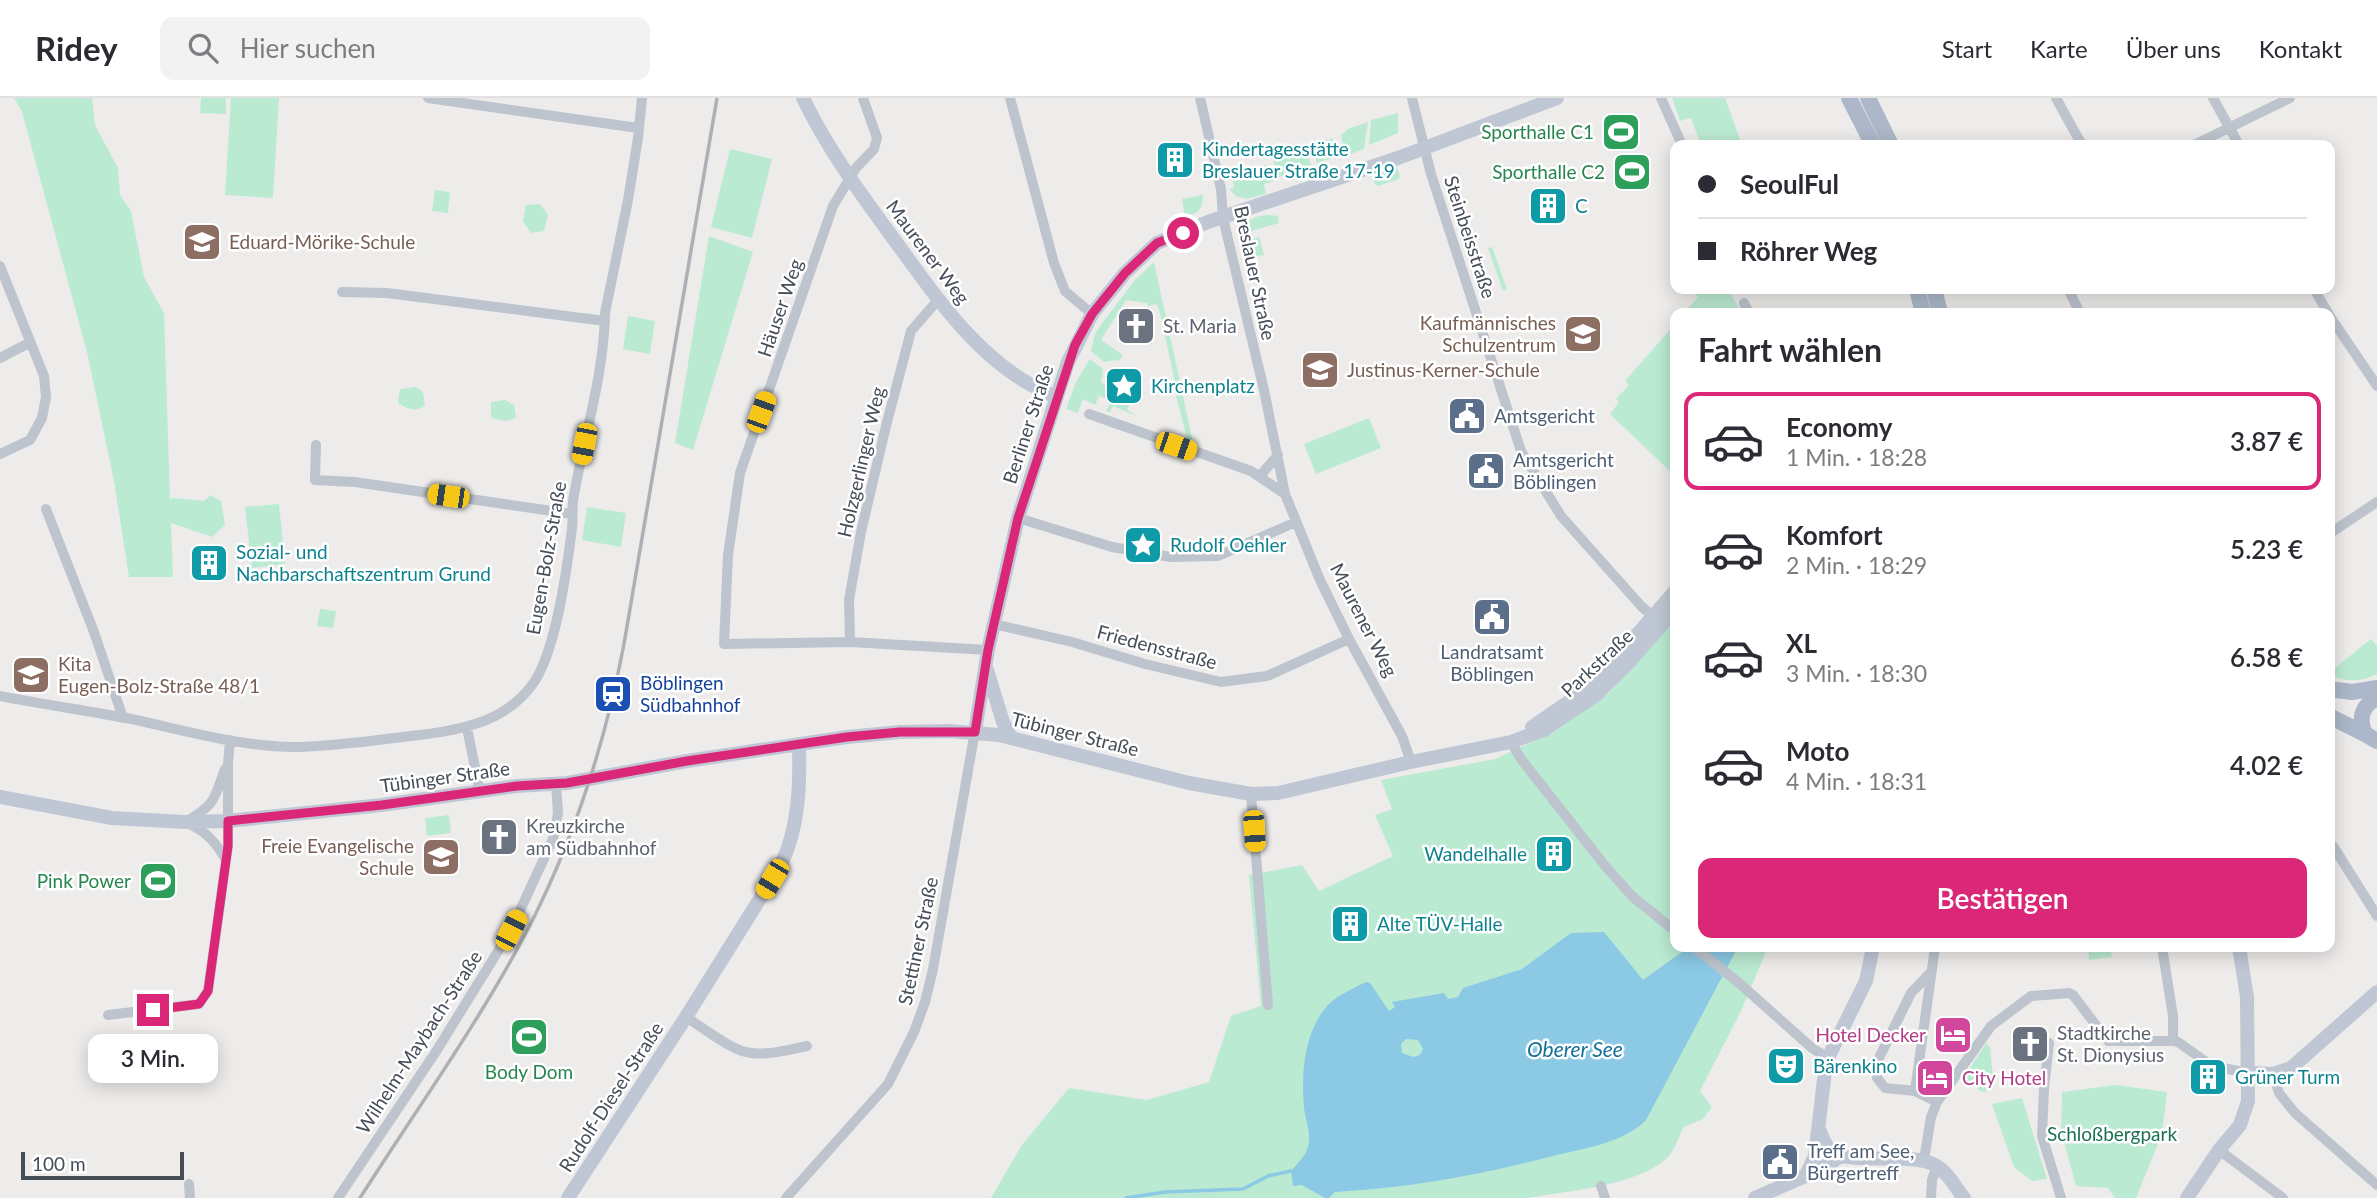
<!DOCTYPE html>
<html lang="de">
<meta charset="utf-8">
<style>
body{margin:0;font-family:Lato,sans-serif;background:#f2f2f3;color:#2b2b33;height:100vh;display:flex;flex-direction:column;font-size:26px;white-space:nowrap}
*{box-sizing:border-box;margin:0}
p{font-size:23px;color:#7c7c81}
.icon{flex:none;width:38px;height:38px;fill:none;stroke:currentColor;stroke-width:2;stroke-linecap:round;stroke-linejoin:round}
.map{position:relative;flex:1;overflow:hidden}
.sheet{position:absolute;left:1670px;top:210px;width:665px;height:644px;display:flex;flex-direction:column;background:#fff;border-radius:14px;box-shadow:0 4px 18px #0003}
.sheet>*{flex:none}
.top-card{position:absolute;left:1670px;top:42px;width:665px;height:154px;border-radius:14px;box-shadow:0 4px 18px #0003;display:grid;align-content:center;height:154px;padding:0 28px;background:#fff}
.scale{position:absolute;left:21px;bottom:18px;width:163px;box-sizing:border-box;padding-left:7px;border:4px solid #454d57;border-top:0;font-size:19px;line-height:24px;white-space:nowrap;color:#454d57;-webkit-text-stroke:5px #fff;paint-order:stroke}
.end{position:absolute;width:32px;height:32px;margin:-16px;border:9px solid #db2777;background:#fff;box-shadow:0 0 0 4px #fff}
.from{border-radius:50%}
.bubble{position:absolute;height:49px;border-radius:14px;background:#fff;box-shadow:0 4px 18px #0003;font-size:23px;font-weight:600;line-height:49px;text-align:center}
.car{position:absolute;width:21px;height:42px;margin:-21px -10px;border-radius:9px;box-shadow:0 0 5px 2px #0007;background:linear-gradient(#f5c518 24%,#345 0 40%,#f5c518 0 76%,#345 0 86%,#f5c518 0)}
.top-card b{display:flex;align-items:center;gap:24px;height:66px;font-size:26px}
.top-card b+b{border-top:2px solid #e1e1e2}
.top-card i{width:18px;height:18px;background:#2b2b33}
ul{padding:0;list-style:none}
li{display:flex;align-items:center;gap:21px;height:98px;margin:0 14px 10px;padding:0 14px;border:4px solid transparent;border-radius:14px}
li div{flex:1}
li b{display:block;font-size:26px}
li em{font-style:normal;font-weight:600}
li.active{border-color:#db2777}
li>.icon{width:63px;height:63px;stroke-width:1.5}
h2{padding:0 28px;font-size:32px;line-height:84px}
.button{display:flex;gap:14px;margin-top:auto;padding:14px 28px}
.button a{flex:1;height:80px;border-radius:14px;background:#db2777;color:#fff;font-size:28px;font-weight:600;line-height:80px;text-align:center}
header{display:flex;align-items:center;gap:42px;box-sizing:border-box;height:98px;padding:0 35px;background:#fff;border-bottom:2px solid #e1e1e2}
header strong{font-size:33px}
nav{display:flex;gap:38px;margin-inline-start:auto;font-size:24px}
.search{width:490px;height:63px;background:#f2f2f3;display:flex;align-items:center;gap:18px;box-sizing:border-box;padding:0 24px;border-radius:14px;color:#7c7c81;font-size:26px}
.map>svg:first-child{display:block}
</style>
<header>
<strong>Ridey</strong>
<div class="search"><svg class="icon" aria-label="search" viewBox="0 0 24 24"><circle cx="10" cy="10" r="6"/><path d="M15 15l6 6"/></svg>Hier suchen</div>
<nav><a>Start</a><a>Karte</a><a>Über uns</a><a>Kontakt</a></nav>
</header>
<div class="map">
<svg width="2377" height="1100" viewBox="0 0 2377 1100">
<rect width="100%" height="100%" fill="#eeeceb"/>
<path fill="#bbead2" d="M14,0H92L95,27L118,70L120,97L131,113L144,179L164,215L170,401L174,400L204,403L210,397L221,403L225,427L212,439L171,425L173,479H129L114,383L87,254L22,14Z
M201,0H226V16L200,15Z
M231,0H279L273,100L225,97Z
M1672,0H1725L1742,47H1701L1691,20L1680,23Z
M1398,15V35L1369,47L1371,22Z
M1368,24L1364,51L1345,58L1341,37L1348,31Z
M1332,40L1338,58L1317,65L1311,48Z
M1305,50L1311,67L1279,79L1273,63Z
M730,51L772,61L752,140L711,129Z
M1265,67L1268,68L1274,83L1264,86L1266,96L1246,101L1236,98L1229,91L1234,90L1233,84L1240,76Z
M1397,69L1400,78L1399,81L1378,88L1374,85V78Z
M435,92L450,94L448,115L432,113Z
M1203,97C1203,111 1198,115 1185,120L1182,101Z
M540,106L548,117L544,133L531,135L523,123L526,107Z
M1270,117L1278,118L1279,125L1245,135L1243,131C1248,120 1258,117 1270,117Z
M709,138L753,154L693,352L675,345Z
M1259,139L1264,157L1256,158L1246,152L1244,145Z
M1492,149L1507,191L1503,193L1488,150Z
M1154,164L1194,349L1189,348L1174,290L1176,289L1160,215L1157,206L1148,208L1147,205L1126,202L1101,242L1123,257L1119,263L1116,262L1104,264L1091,253L1095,236L1100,228L1135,182Z
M1689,191H1728L1742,215H1684L1698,199Z
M628,218L655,223L650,256L623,251Z
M1675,226V378L1610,316L1619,304L1616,301L1629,287L1625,283Z
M1090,261L1103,271L1101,284L1110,291L1105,300L1099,298L1095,307L1083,301L1078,315L1066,311L1076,284Z
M416,289L423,294L425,308C414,314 408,311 398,305L400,291Z
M1115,295L1133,297L1127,312L1138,319L1113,308L1110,314L1106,313Z
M505,302L514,307L516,320L506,323L491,320V304Z
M1369,320L1381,350L1316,376L1304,346Z
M279,406L285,466L252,470L245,409Z
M587,409L626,415L621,449L582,442Z
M320,511L336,513L333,530L317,528Z
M1675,520V849H1768L1741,913L1700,993L1712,1009L1703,1021L1684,1029C1679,1038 1675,1052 1668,1059C1638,1088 1568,1093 1527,1100H991L1022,1047L1069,990L1147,1002L1209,984L1231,918L1261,908L1249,777L1302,767L1319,793L1393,758L1375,717L1392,711L1381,682L1495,661L1554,634L1608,596Z
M2371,541L2377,548V576C2362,584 2349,584 2332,578L2330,574Z
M449,717L451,735L427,738L425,720Z
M2088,849H2110L2112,859L2089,862Z
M1986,945L1990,949L1994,991L1982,994L1963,981Z
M2116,987L2167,994L2162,1036L2136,1100H2115L2108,1090L2076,1088L2061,1033L2062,994Z
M2022,1000L2047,1081L2032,1083L2014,1069L1992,1006Z"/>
<path fill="#8bc9e4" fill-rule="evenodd" d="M1604,834L1643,882L1689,849H1738L1646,1022C1625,1044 1586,1050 1557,1057C1484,1076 1411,1090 1335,1094L1329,1100H1325L1302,1087L1293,1088L1291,1073C1296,1067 1304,1059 1307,1052C1313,1036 1305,1024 1304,1009C1301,975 1304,932 1329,906C1338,897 1354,890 1366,884L1370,885L1389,913L1395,909L1392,904L1444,895L1448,901L1458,899L1463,890L1522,871L1571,835ZM1406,941L1418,942L1423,951L1420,957L1413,959L1402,955L1401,946Z"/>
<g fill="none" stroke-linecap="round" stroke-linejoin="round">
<path stroke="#8bc9e4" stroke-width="3.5" d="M1126,1100L1165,1094L1243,1091L1268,1078L1291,1073"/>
<path stroke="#bdc4cd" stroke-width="10" d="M428,0L638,30
M863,0L877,40L874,51L856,70L833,108L740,375L728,457L724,546L850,544L988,552
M1010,0L1054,165L1065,193L1092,216
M1200,0L1221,91L1223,120L1264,292L1285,396L1320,482L1349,541L1402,638L1411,664
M1412,0L1431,76L1521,353L1561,418L1642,509L1658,522
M1661,0L1682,47
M2056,0L2082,47
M2213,0L2239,47
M2194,47L2290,0
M0,168L44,278L46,299L42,320L30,342L0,356
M2068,191L2080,215
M2314,191L2328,215
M342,194L387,195L605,223
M1744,205L1749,215
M2329,217L2377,288
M0,260L29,245
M1089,316L1251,373L1285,396
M316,347L315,382L355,384L572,416
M1260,378L1278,357
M46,411L94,534L123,620
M1018,420L1112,449L1171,459L1218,458L1296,424
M2329,436L2377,404
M994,526L1072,544L1145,566L1221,584L1267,578L1349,541
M850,544L849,502L861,434L886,328L911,233L938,202
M0,598C45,607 91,613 136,622C187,633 239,648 292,649C329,649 367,643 403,639C451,633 501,629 532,587C556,555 567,471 572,430C573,421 572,412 573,403C583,341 604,279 605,215L628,102L638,40L642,0
M467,630L480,694
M1511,644L1521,661L1606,769L1633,799L1675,833
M1251,696L1268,907
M187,723C216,706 214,701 225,671
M189,726C207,734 216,745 226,762
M2329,749L2333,748L2377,818
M1694,849L1739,885L1812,950L1828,960
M1935,849L1915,993L1937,1004
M2162,849L2173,918V943
M108,917L199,906L208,893L228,748V666L230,642
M686,919C702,929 719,943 737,951C758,961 786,952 807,948
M2049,945L2044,990L2042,1038L2061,1100
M2273,976L2279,995L2295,1015L2377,1087
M1915,993L1885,990L1877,980L1879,960L1911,895L1932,873
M2219,1052L2283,1100
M1924,1062L1931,1019L1937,1004L1991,928L2031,898L2069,895L2073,897L2108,943H2173L2178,944L2212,968L2249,975
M189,1086L190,1100
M1601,1088L1605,1100
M338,1100L437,952L511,832L553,741L558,715L556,686
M786,1100L888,986L914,934L925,904L933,871L975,633
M1931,1100L1932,1082L1937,1068"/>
<path stroke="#bfc7d4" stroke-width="14" d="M803,0C827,50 860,95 893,140C937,200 984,272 1057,299
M987,572L1003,624L1011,640
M1532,629L1592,588L1675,493
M975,633L988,552L1018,420L1068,264L1092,216L1125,175L1157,145L1208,124L1398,60L1557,0
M0,699L112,720L185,724L228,723L382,707L517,688L567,685L687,663L847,639L900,634L949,633L999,637L1189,685L1251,696L1278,695L1411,664L1511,644L1544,632L1596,597L1631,562L1675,512
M2249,975L2273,976L2291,970L2377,894
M1819,1031C1822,1038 1824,1045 1829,1051C1845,1069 1910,1053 1935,1067C1948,1074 1955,1089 1964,1100
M1807,1075L1815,1058L1825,973L1828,960L1866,883L1873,849
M568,1100L686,919L781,767C799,729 800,688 799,647
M1755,1100L1819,1072L1841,1058
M2187,1100L2219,1052L2240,1027L2248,1003L2247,899L2239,849"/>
<path stroke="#acb8c9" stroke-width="16" d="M1849,0L1873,47
M1868,0L1891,47
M1917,191L1923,215
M1934,191L1940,215
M2329,591L2352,594L2377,590
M2377,600C2362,607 2358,621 2365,636L2377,643
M2329,618L2365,636"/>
<path stroke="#aeb0b5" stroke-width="3.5" d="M360,1100C416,1012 478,926 527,833C574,742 605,646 624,546L717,0"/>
</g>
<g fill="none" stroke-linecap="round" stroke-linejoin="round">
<path stroke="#db2777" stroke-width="9" d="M153,912L199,906L208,893L228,748V723L382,707L517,688L567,685L687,663L847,639L900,634H975L988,552L1018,420L1075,247L1092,216L1125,175L1157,145L1183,135"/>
</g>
<defs>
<symbol id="stadium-square" viewBox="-11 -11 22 22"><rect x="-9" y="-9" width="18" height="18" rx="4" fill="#2e9e5b" stroke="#fff"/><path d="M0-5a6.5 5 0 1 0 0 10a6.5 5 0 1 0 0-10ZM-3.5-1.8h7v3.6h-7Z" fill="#fff"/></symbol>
<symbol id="building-square" viewBox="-11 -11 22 22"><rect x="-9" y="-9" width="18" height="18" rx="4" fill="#0f9aa8" stroke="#fff"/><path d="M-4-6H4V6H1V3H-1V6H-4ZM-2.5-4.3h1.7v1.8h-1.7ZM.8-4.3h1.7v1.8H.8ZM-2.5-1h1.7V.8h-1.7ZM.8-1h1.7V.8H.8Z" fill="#fff"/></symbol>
<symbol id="school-square" viewBox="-11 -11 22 22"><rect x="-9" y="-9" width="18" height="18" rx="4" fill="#8d6e63" stroke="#fff"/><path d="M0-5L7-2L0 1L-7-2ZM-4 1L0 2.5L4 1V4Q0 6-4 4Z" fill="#fff"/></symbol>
<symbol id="church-square" viewBox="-11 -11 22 22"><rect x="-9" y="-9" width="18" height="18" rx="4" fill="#6b7280" stroke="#fff"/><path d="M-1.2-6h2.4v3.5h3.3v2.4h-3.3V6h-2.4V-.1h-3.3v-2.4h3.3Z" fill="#fff"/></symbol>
<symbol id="sight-square" viewBox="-11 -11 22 22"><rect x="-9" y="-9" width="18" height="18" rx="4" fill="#0f9aa8" stroke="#fff"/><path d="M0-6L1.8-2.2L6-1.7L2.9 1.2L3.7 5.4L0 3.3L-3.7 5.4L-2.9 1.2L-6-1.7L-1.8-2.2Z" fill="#fff"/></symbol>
<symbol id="civic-square" viewBox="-11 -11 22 22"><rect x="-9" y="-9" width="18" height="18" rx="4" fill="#5c6f8a" stroke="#fff"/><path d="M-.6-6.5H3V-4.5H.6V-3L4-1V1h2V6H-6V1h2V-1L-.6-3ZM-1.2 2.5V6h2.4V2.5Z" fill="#fff"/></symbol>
<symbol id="station-square" viewBox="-11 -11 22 22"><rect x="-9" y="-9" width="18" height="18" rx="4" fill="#1a4fb4" stroke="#fff"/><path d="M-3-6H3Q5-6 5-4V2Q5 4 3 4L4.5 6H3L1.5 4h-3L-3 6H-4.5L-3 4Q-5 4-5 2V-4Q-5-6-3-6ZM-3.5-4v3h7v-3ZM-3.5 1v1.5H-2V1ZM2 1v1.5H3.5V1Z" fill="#fff"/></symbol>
<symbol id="hotel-square" viewBox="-11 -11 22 22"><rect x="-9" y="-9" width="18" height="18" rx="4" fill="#d1479c" stroke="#fff"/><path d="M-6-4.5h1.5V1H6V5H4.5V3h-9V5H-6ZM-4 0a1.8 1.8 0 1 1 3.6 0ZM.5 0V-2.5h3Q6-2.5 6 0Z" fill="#fff"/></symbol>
<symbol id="theatre-square" viewBox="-11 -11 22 22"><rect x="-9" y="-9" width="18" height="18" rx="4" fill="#0f9aa8" stroke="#fff"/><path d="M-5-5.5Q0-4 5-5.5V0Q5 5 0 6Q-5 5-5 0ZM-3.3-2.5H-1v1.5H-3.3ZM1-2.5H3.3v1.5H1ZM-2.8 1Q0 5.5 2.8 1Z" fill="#fff"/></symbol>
</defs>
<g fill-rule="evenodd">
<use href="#stadium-square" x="1599" y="12" width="44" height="44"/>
<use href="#building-square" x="1153" y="40" width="44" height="44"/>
<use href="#stadium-square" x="1610" y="52" width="44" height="44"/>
<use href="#building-square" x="1526" y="86" width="44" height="44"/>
<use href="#school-square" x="180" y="122" width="44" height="44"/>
<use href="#church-square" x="1114" y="206" width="44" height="44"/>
<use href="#school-square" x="1561" y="214" width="44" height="44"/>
<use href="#school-square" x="1298" y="250" width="44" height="44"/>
<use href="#sight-square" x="1102" y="266" width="44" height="44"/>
<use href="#civic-square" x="1445" y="296" width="44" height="44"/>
<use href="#civic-square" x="1464" y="351" width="44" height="44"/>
<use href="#sight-square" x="1121" y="425" width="44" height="44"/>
<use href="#building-square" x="187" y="443" width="44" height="44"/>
<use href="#civic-square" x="1470" y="497" width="44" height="44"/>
<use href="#school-square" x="9" y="555" width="44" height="44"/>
<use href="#station-square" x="591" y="574" width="44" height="44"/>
<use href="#church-square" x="477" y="717" width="44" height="44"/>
<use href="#building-square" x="1532" y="734" width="44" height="44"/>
<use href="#school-square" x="419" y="737" width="44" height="44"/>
<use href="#stadium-square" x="136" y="761" width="44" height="44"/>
<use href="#building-square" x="1328" y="804" width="44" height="44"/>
<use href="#hotel-square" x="1931" y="915" width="44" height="44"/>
<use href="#stadium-square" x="507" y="917" width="44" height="44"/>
<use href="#church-square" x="2008" y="924" width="44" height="44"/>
<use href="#theatre-square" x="1764" y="946" width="44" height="44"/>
<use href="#building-square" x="2186" y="957" width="44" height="44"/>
<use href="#hotel-square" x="1913" y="958" width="44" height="44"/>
<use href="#civic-square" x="1758" y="1042" width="44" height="44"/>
</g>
<g text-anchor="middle" stroke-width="5" stroke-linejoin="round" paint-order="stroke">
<g font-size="19" fill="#27864d" stroke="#fff" text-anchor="end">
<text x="1594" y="41">Sporthalle C1</text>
<text x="1605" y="81">Sporthalle C2</text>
<text x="131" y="790">Pink Power</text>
<text x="529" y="981" text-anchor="middle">Body Dom</text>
</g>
<g font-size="19" fill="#0d838f" stroke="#fff" text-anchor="start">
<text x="1202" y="58">Kindertagesstätte<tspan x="1202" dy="22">Breslauer Straße 17-19</tspan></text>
<text x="1575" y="115">C</text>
<text x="1151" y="295">Kirchenplatz</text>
<text x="1170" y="454">Rudolf Oehler</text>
<text x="236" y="461">Sozial- und<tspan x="236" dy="22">Nachbarschaftszentrum Grund</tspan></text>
<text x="1527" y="763" text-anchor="end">Wandelhalle</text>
<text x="1377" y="833">Alte TÜV-Halle</text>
<text x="1813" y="975">Bärenkino</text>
<text x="2235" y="986">Grüner Turm</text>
</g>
<g font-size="19" fill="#454d57" stroke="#fff">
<text transform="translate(1470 139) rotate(72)" y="7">Steinbeisstraße</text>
<text transform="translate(928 154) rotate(53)" y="7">Maurener Weg</text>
<text transform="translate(1255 175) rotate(78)" y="7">Breslauer Straße</text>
<text transform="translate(780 210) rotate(-71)" y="7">Häuser Weg</text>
<text transform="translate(1028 326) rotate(-72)" y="7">Berliner Straße</text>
<text transform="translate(861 364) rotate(-77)" y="7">Holzgerlinger Weg</text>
<text transform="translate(546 460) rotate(-80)" y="7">Eugen-Bolz-Straße</text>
<text transform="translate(1364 522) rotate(63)" y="7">Maurener Weg</text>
<text transform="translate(1157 549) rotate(15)" y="7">Friedensstraße</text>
<text transform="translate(1597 565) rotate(-43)" y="7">Parkstraße</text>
<text transform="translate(1075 636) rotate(14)" y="7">Tübinger Straße</text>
<text transform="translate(445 679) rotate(-8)" y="7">Tübinger Straße</text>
<text transform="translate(918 843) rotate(-78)" y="7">Stettiner Straße</text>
<text transform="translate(419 944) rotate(-57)" y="7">Wilhelm-Maybach-Straße</text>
<text transform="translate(611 999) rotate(-57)" y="7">Rudolf-Diesel-Straße</text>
</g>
<g font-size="19" fill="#785e54" stroke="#fff" text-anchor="start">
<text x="229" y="151">Eduard-Mörike-Schule</text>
<text x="1556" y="232" text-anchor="end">Kaufmännisches<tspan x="1556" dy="22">Schulzentrum</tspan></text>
<text x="1347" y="279">Justinus-Kerner-Schule</text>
<text x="58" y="573">Kita<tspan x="58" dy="22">Eugen-Bolz-Straße 48/1</tspan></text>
<text x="414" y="755" text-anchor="end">Freie Evangelische<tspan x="414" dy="22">Schule</tspan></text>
</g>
<g font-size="19" fill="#5b616d" stroke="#fff" text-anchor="start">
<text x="1163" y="235">St. Maria</text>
<text x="526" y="735">Kreuzkirche<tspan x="526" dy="22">am Südbahnhof</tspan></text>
<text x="2057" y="942">Stadtkirche<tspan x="2057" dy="22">St. Dionysius</tspan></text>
</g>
<g font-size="19" fill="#4e5e75" stroke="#fff" text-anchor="start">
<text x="1494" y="325">Amtsgericht</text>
<text x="1513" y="369">Amtsgericht<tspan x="1513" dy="22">Böblingen</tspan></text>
<text x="1492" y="561" text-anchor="middle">Landratsamt<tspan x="1492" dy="22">Böblingen</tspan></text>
<text x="1807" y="1060">Treff am See,<tspan x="1807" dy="22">Bürgertreff</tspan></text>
</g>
<g font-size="19" fill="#164399" stroke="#fff" text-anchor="start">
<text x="640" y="592">Böblingen<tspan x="640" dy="22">Südbahnhof</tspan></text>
</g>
<g font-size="19" fill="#b23c85" stroke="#fff" text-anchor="end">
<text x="1926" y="944">Hotel Decker</text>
<text x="1962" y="987" text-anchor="start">City Hotel</text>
</g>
<g font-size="19" fill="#1c7250" stroke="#fff">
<text x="2112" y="1043">Schloßbergpark</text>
</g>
<g font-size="21" font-style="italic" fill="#15719a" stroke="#fff">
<text x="1575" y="959">Oberer See</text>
</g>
</g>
</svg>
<div class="scale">100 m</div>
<i class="end from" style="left:1183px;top:135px"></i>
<i class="end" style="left:153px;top:912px"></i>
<div class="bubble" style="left:88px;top:936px;width:130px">3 Min.</div>
<i class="car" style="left:761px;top:314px;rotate:20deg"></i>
<i class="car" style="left:584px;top:346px;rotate:191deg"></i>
<i class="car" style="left:1176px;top:348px;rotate:109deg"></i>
<i class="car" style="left:448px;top:398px;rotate:278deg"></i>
<i class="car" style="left:1254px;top:733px;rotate:176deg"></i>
<i class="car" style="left:772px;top:781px;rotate:211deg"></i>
<i class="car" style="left:511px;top:832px;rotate:27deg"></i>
<div class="top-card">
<b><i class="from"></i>SeoulFul</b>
<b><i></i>Röhrer Weg</b>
</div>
<section class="sheet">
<h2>Fahrt wählen</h2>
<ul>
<li class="active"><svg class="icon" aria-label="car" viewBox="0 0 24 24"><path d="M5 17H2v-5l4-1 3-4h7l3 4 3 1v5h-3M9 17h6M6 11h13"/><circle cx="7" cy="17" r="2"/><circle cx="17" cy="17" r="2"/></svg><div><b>Economy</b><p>1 Min. · 18:28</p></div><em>3.87 €</em></li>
<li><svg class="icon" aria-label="car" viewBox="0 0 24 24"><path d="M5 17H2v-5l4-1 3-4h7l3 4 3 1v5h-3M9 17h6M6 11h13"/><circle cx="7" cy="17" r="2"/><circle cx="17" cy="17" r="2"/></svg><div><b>Komfort</b><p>2 Min. · 18:29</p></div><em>5.23 €</em></li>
<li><svg class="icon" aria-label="car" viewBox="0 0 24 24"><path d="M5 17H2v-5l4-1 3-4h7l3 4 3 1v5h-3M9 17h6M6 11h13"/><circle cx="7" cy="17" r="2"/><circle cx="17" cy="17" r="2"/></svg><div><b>XL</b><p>3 Min. · 18:30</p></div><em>6.58 €</em></li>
<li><svg class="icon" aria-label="car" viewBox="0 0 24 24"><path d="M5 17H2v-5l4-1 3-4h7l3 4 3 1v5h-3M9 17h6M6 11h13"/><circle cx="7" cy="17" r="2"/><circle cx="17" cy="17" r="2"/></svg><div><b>Moto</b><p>4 Min. · 18:31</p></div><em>4.02 €</em></li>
</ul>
<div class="button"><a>Bestätigen</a></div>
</section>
</div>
